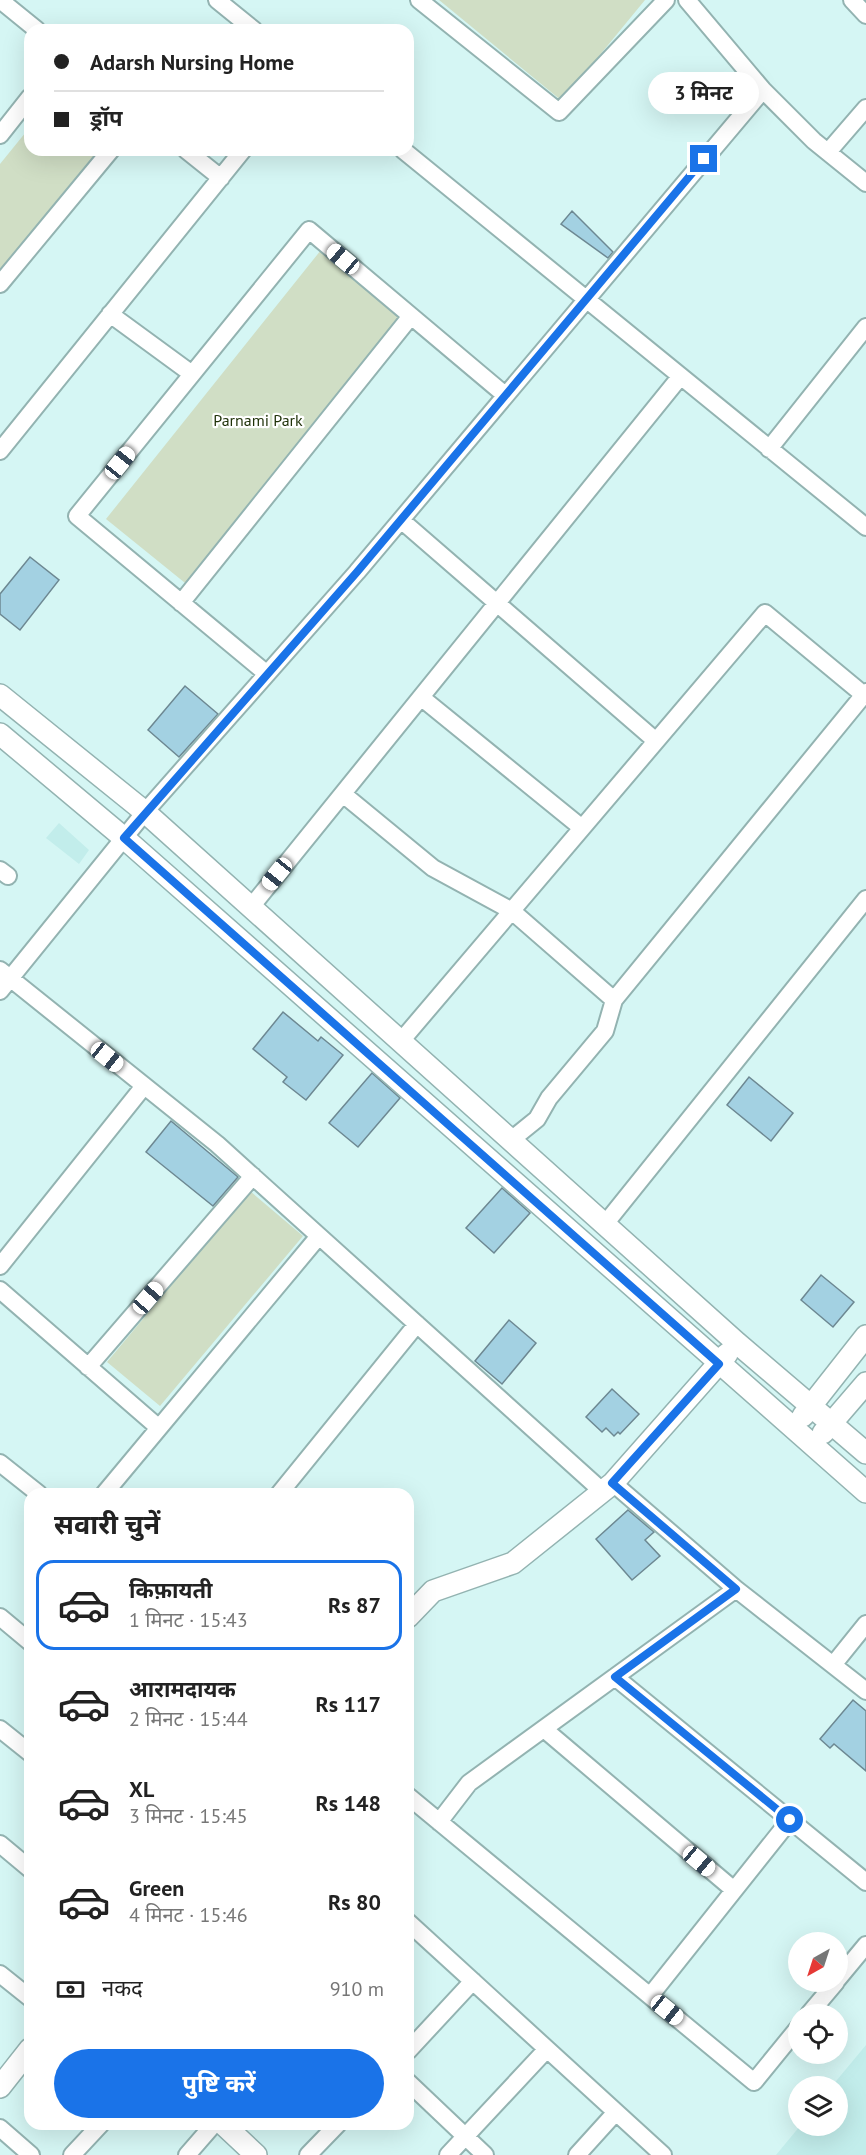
<!DOCTYPE html>
<html lang="hi">
<meta charset="utf-8">
<style>
body{margin:0;font-family:"PT Sans","Noto Sans Devanagari",sans-serif;background:#f2f2f2;color:#222;height:100vh;display:flex;flex-direction:column;font-size:22px;white-space:nowrap}
*{box-sizing:border-box;margin:0}
p{font-size:20px;color:#767676}
.icon{flex:none;width:33px;height:33px;fill:none;stroke:currentColor;stroke-width:2;stroke-linecap:round;stroke-linejoin:round}
.map{position:relative;flex:1;overflow:hidden}
.drawer{position:absolute;left:24px;top:1488px;width:390px;height:642px;display:flex;flex-direction:column;background:#fff;border-radius:18px;box-shadow:0 6px 24px #0002}
.drawer>*{flex:none}
.banner{position:absolute;left:24px;top:24px;width:390px;height:132px;border-radius:18px;box-shadow:0 6px 24px #0002;display:grid;align-content:center;height:132px;padding:0 30px;background:#fff}
.needle{width:39px;rotate:219deg}
.tools{position:absolute;left:788px;top:1932px;display:grid;gap:12px}
.tools a{display:grid;place-items:center;width:60px;height:60px;border-radius:50%;background:#fff;box-shadow:0 6px 24px #0002;font-size:30px}
.end{position:absolute;width:27px;height:27px;margin:-14px;border:8px solid #1a73e8;background:#fff;box-shadow:0 0 0 3px #fff}
.from{border-radius:50%}
.bubble{position:absolute;height:42px;border-radius:21px;background:#fff;box-shadow:0 6px 24px #0002;font-size:20px;font-weight:700;line-height:42px;text-align:center}
.car{position:absolute;width:18px;height:36px;margin:-18px -9px;border-radius:8px;box-shadow:0 0 4px 2px #0007;background:linear-gradient(#fff 24%,#345 0 40%,#fff 0 76%,#345 0 86%,#fff 0)}
.banner b{display:flex;align-items:center;gap:21px;height:57px;font-size:22px}
.banner b+b{border-top:2px solid #e0e0e0}
.banner i{width:15px;height:15px;background:#222}
ul{padding:0;list-style:none}
li{display:flex;align-items:center;gap:18px;height:90px;margin:0 12px 9px;padding:0 18px;border:3px solid transparent;border-radius:18px}
li div{flex:1}
li b{display:block;font-size:22px}
li em{font-style:normal;font-weight:700}
li.selected{border-color:#1a73e8}
li>.icon{width:54px;height:54px;stroke-width:1.5}
h2{padding:0 30px;font-size:27px;line-height:72px}
.pay{display:flex;align-items:center;gap:15px;height:66px;padding:0 30px;font-size:22px}
.pay p{margin-inline-start:auto}
.primary-button{display:flex;gap:12px;margin-top:auto;padding:12px 30px}
.primary-button a{flex:1;height:69px;border-radius:36px;background:#1a73e8;color:#fff;font-size:24px;font-weight:700;line-height:69px;text-align:center}
.map>svg:first-child{display:block}
</style>
<div class="map">
<svg width="866" height="2155" viewBox="0 0 866 2155">
<rect width="100%" height="100%" fill="#d5f6f4"/>
<path fill="#c2edeb" d="M59,823L89,850L79,864L46,838Z
M866,2045V2155H776L800,2126H837V2086H832Z"/>
<path fill="#d0dec5" d="M439,0H645L562,101Z
M30,127V150H104L0,279V164Z
M321,250L410,322L195,591L106,519Z
M250,1191L303,1236L160,1406L107,1362Z"/>
<path fill="#a3d1e2" stroke="#6d8892" stroke-width="1.5" d="M572,211L613,252L608,258L561,224Z
M30,557L59,580L20,630L0,614V594Z
M185,686L218,714L179,757L148,730Z
M283,1012L318,1041L321,1037L343,1055L306,1100L283,1082L287,1077L253,1049Z
M372,1073L400,1098L358,1147L329,1123Z
M749,1077L793,1113L771,1141L727,1105Z
M171,1121L238,1177L213,1206L146,1152Z
M502,1188L530,1213L494,1253L466,1228Z
M821,1275L854,1302L833,1327L801,1300Z
M509,1320L536,1343L502,1384L475,1361Z
M612,1389L639,1414L620,1434L618,1432L614,1436L606,1428L602,1432L586,1417Z
M628,1510L654,1532L645,1540L660,1556L632,1580L596,1539Z
M853,1700L866,1711V1771L834,1744L830,1748L820,1739Z"/>
<g fill="none" stroke-linecap="round" stroke-linejoin="round">
<defs>
<path id="minor" d="M0,0L37,30
M217,0L254,30
M419,0L559,112L666,0
M687,0L763,90L814,141L866,183
M852,0L866,15
M0,135L30,97
M186,150L221,178
M403,150L866,527
M828,152L866,108
M0,284L111,150
M110,314L192,374
M769,449L866,327
M0,451L243,150
M401,520L656,741
M181,603L411,316
M267,674L77,516L309,230L505,395
M422,698L582,828
M343,794L433,868L512,911L614,1000L866,692
M0,870L8,876
M251,907L680,377
M0,970L217,1144L602,1491
M0,991L145,812L357,572L763,90
M401,1041L765,613L864,695
M511,1140L537,1119L549,1098L605,1031L614,1000
M605,1224L866,899
M0,1266L144,1086
M0,1290L159,1428
M88,1367L253,1176
M0,1463L39,1494
M613,1483L736,1589
M104,1494L319,1236
M279,1494L417,1324
M0,1617L30,1642
M833,1665L866,1624
M615,1677L866,1882
M0,1729L30,1753
M544,1729L734,1890
M408,1796L754,2082L798,2028
M439,1822L469,1783L736,1589L866,1691
M0,1844L30,1869
M408,1922L663,2155
M0,1974L30,1998
M837,1980L866,1945
M650,1996L790,1820
M809,2014L836,1982
M408,2051L473,1981
M408,2082L485,2155
M0,2128L31,2155
M72,2155L101,2124
M187,2155L214,2124
M308,2155L338,2124
M448,2155L547,2049
M577,2155L616,2112"/>
<path id="tertiary" d="M0,695L145,812L737,1343L866,1453
M0,734L124,838L866,1492
M803,1416L866,1336
M823,1433L866,1383
M408,1617L433,1591L513,1563L613,1483L727,1354
M0,2087L30,2049
M223,2124L256,2155"/>
</defs>
<use href="#minor" stroke="#93b3b1" stroke-width="20"/>
<use href="#tertiary" stroke="#93b3b1" stroke-width="24"/>
<use href="#minor" stroke="#fff" stroke-width="16"/>
<use href="#tertiary" stroke="#fff" stroke-width="21"/>
</g>
<g fill="none" stroke-linecap="round" stroke-linejoin="round">
<path stroke="#1a73e8" stroke-width="8" d="M704,159L357,572L124,838L719,1364L612,1483L736,1589L615,1677L790,1820"/>
</g>
<g text-anchor="middle" stroke-width="4.5" stroke-linejoin="round" paint-order="stroke">
<g font-size="16" fill="#1f3108" stroke="#fff">
<text x="258" y="426">Parnami Park</text>
</g>
</g>
</svg>
<div class="tools">
<a><svg class="needle" viewBox="-14 -14 28 28"><path d="M0-13l5 13h-10z" fill="#e53935"/><path d="M0 13l5-13h-10z" fill="#767676"/></svg></a>
<a><svg class="icon" aria-label="locate" viewBox="0 0 24 24"><circle cx="12" cy="12" r="6"/><path d="M12 2v4M12 18v4M2 12h4M18 12h4"/></svg></a>
<a><svg class="icon" aria-label="layers" viewBox="0 0 24 24"><path d="M12 4l9 5-9 5-9-5zM3 14l9 5 9-5"/></svg></a>
</div>
<i class="end from" style="left:790px;top:1820px"></i>
<i class="end" style="left:704px;top:159px"></i>
<div class="bubble" style="left:648px;top:72px;width:111px">3 मिनट</div>
<i class="car" style="left:343px;top:259px;rotate:310deg"></i>
<i class="car" style="left:120px;top:463px;rotate:39deg"></i>
<i class="car" style="left:277px;top:874px;rotate:219deg"></i>
<i class="car" style="left:107px;top:1057px;rotate:129deg"></i>
<i class="car" style="left:148px;top:1298px;rotate:41deg"></i>
<i class="car" style="left:699px;top:1861px;rotate:130deg"></i>
<i class="car" style="left:667px;top:2010px;rotate:129deg"></i>
<div class="banner">
<b><i class="from"></i>Adarsh Nursing Home</b>
<b><i></i>ड्रॉप</b>
</div>
<section class="drawer">
<h2>सवारी चुनें</h2>
<ul>
<li class="selected"><svg class="icon" aria-label="car" viewBox="0 0 24 24"><path d="M5 17H2v-5l4-1 3-4h7l3 4 3 1v5h-3M9 17h6M6 11h13"/><circle cx="7" cy="17" r="2"/><circle cx="17" cy="17" r="2"/></svg><div><b>किफ़ायती</b><p>1 मिनट · 15:43</p></div><em>Rs 87</em></li>
<li><svg class="icon" aria-label="car" viewBox="0 0 24 24"><path d="M5 17H2v-5l4-1 3-4h7l3 4 3 1v5h-3M9 17h6M6 11h13"/><circle cx="7" cy="17" r="2"/><circle cx="17" cy="17" r="2"/></svg><div><b>आरामदायक</b><p>2 मिनट · 15:44</p></div><em>Rs 117</em></li>
<li><svg class="icon" aria-label="car" viewBox="0 0 24 24"><path d="M5 17H2v-5l4-1 3-4h7l3 4 3 1v5h-3M9 17h6M6 11h13"/><circle cx="7" cy="17" r="2"/><circle cx="17" cy="17" r="2"/></svg><div><b>XL</b><p>3 मिनट · 15:45</p></div><em>Rs 148</em></li>
<li><svg class="icon" aria-label="car" viewBox="0 0 24 24"><path d="M5 17H2v-5l4-1 3-4h7l3 4 3 1v5h-3M9 17h6M6 11h13"/><circle cx="7" cy="17" r="2"/><circle cx="17" cy="17" r="2"/></svg><div><b>Green</b><p>4 मिनट · 15:46</p></div><em>Rs 80</em></li>
</ul>
<div class="pay"><svg class="icon" aria-label="cash" viewBox="0 0 24 24"><path d="M3 7h18v10H3z"/><circle cx="12" cy="12" r="2"/></svg>नकद<p>910 m</p></div>
<div class="primary-button"><a>पुष्टि करें</a></div>
</section>
</div>
